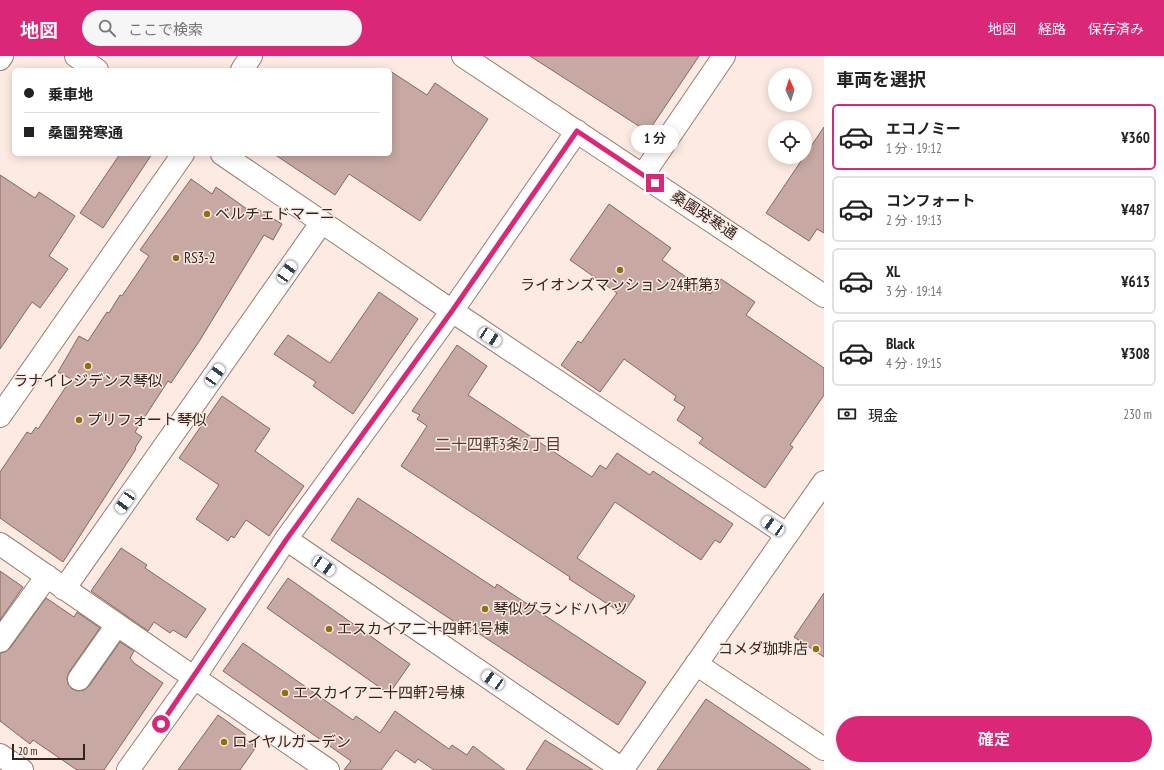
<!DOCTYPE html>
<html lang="ja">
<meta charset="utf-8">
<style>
body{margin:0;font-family:"PT Sans Narrow","Noto Sans JP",sans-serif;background:#f6f6f6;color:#222;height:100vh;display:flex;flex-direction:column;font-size:15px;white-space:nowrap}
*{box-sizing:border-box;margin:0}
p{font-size:13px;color:#767676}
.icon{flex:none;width:22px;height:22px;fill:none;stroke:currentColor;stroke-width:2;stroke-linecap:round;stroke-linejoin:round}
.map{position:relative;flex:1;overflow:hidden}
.panel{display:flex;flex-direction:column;background:#fff;width:340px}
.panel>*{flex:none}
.guide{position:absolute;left:12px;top:12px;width:380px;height:88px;border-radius:6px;box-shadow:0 2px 10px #0003;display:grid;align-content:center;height:88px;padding:0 12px;background:#fff}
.needle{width:26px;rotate:356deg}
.tools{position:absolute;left:768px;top:12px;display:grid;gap:8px}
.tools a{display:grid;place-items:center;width:44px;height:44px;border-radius:50%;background:#fff;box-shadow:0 2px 10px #0003;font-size:20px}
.scale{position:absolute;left:12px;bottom:10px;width:73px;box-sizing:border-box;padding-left:4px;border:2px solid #302520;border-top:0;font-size:11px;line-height:14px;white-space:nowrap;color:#302520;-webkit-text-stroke:3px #fdebe3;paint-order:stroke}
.end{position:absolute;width:18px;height:18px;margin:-9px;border:5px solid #db2777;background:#fff;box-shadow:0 0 0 2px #fff}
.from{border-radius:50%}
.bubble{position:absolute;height:28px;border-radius:14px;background:#fff;box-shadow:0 2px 10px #0003;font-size:13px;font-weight:600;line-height:28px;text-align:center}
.car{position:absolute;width:12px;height:24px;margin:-12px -6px;border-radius:5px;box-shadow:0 0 3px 1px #0007;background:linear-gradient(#fff 24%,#345 0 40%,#fff 0 76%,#345 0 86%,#fff 0)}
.guide b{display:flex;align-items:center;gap:14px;height:38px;font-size:15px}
.guide b+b{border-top:1px solid #e0e0e0}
.guide i{width:10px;height:10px;background:#222}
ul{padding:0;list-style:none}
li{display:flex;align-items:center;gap:12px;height:66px;margin:0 8px 6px;padding:0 4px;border:2px solid #e0e0e0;border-radius:6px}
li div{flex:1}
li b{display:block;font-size:15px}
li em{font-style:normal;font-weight:600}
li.selected{border-color:#db2777}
li>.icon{width:36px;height:36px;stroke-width:1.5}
h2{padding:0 12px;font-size:18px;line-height:48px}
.pay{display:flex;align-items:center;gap:10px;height:44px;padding:0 12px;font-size:15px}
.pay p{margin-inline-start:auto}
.button{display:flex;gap:8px;margin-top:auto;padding:8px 12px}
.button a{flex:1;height:46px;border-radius:24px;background:#db2777;color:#fff;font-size:16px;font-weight:600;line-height:46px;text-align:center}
header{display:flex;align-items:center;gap:24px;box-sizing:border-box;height:56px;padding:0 20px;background:#db2777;color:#fff}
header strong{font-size:19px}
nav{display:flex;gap:22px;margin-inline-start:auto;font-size:14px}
.search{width:280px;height:36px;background:#f6f6f6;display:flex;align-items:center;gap:10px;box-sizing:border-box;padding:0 14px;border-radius:22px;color:#767676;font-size:15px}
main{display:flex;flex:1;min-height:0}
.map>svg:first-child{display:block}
</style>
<header>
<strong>地図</strong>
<div class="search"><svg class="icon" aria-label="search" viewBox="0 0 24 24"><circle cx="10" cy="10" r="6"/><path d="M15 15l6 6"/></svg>ここで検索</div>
<nav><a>地図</a><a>経路</a><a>保存済み</a></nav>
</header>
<main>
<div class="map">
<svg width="824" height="714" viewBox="0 0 824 714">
<rect width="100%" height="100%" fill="#fdebe3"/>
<path fill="#c7a8a2" stroke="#836761" d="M530,0H699L648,76Z
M390,15L427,39L435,27L488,63L420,165L349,118L335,139L274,98H390Z
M824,71V177L817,173L809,185L766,157Z
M120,98H152L103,172L80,157Z
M0,119L35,142L39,136L75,160L49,200L68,213L40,252L32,246L0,293Z
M191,123L212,138L216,131L251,156L254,151L282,168L273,184L264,179L200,284L171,327L168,325L135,376L142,381L135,392L136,393L63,506L0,462V416L27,376L31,378L36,371L38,373L71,323L58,316L79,280L88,285L107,256L109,257L120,239L122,240L149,200L140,194Z
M609,148L671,192L662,204L710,238L721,223L755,246L746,259L824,312V339L790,389L793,391L765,432L699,387L703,382L677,364L685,351L674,344L676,340L624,303L600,336L561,309L578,285L581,287L617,237L570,204Z
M379,236L418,263L353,358L313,330L316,326L274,298L288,279L330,307Z
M457,289L487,310L468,339L592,421L600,409L606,413L617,397L650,419L653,415L733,468L720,487L715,484L701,504L615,446L577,502L635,540L623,558L569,523L570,521L401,410L427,370L417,363L420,359L412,355Z
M222,340L270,373L255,395L304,430L269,480L246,464L234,482L231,480L228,485L196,463L219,429L179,402Z
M358,442L495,532L497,528L646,626L618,669L472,573L470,576L331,484Z
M121,492L147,509L145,512L206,553L186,582L173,574L170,577L154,566L148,575L91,535Z
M0,515L23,531L0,564Z
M288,522L410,608L389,638L267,552Z
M824,537V601L794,581Z
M46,542L74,561L77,556L100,572L69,616L67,622L68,628L72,633L78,635L84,634L89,630L120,586L134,595L130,602L134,607L163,627L104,714H77L33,684L30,688L0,665V597L5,596L10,592Z
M243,587L353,664L356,660L380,677L395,655L449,693L452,689L467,699L473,690L505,714H434L418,703L415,707L396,694L381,714H344L351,705L223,615Z
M706,643L811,714H657Z
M218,659L246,679L244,682L256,691L240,714H178Z
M545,684L593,714H526Z"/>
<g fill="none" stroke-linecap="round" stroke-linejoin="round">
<defs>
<path id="minor" d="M76,0L97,14
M463,0L824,240
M0,3L2,0
M242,14L251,0
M222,98L452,255L786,478
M643,119L724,0
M0,360L183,98
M286,483L622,713
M0,488L328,714
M64,533L322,166
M0,585L47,520
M696,608L824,693
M79,623L117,569
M0,699L22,714
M128,714L194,622L286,483L452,255L577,75
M622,714L824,426"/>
</defs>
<use href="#minor" stroke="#987e71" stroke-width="24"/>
<use href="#minor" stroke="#fff" stroke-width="22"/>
</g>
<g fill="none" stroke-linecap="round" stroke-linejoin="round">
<path stroke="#db2777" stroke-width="5" d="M161,668L286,484L452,255L577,75L655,127"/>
</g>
<g fill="#8c7114" stroke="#fdebe3" stroke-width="1.5">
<circle cx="207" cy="158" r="4"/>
<circle cx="176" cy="202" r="4"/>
<circle cx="620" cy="214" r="4"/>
<circle cx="88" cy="310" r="4"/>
<circle cx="79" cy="364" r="4"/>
<circle cx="485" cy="553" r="4"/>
<circle cx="329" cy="573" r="4"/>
<circle cx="816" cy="593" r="4"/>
<circle cx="285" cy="637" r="4"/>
<circle cx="224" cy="686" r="4"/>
</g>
<g text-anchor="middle" stroke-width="3" stroke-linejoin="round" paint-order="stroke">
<g font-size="15" fill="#302520" stroke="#fdebe3" text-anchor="start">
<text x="215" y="163">ベルチェドマーニ</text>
<text x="184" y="207">RS3-2</text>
<text x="620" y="234" text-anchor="middle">ライオンズマンション24軒第3</text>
<text x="88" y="330" text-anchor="middle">ラナイレジデンス琴似</text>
<text x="87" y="369">プリフォート琴似</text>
<text x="493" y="558">琴似グランドハイツ</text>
<text x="337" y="578">エスカイア二十四軒1号棟</text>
<text x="808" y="598" text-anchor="end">コメダ珈琲店</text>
<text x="293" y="642">エスカイア二十四軒2号棟</text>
<text x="232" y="691">ロイヤルガーデン</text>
</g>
<g font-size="15" fill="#302520" stroke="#fdebe3">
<text transform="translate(704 159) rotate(33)" y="5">桑園発寒通</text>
</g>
<g font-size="16" fill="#553e33" stroke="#fdebe3">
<text x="498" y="394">二十四軒3条2丁目</text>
</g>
</g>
</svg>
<div class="tools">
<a><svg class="needle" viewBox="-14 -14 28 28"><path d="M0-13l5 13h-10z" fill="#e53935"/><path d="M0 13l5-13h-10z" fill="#767676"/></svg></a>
<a><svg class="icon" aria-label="locate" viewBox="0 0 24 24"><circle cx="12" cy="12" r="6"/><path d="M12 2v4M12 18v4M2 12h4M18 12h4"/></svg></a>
</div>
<div class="scale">20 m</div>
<i class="end from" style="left:161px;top:668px"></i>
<i class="end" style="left:655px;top:127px"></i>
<div class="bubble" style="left:631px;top:69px;width:48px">1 分</div>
<i class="car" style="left:287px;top:216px;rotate:35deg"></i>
<i class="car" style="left:490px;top:281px;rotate:123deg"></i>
<i class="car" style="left:215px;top:319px;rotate:35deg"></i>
<i class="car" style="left:125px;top:446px;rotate:215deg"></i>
<i class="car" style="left:773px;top:470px;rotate:304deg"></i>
<i class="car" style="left:324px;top:510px;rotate:124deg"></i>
<i class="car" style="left:493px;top:624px;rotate:304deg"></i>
<div class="guide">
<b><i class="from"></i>乗車地</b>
<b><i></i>桑園発寒通</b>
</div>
</div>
<section class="panel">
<h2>車両を選択</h2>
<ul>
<li class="selected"><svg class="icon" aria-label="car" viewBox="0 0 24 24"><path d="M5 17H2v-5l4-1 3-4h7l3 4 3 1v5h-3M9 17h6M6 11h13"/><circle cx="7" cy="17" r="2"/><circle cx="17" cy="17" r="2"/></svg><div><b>エコノミー</b><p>1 分 · 19:12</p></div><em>¥360</em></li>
<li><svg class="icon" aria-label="car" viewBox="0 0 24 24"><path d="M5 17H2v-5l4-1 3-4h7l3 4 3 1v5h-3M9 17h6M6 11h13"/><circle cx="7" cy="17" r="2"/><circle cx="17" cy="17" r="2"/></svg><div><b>コンフォート</b><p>2 分 · 19:13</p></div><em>¥487</em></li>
<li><svg class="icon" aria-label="car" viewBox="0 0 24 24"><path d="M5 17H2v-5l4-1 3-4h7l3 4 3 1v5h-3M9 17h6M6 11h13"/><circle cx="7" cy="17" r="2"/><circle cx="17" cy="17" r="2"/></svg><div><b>XL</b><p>3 分 · 19:14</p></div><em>¥613</em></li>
<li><svg class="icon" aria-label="car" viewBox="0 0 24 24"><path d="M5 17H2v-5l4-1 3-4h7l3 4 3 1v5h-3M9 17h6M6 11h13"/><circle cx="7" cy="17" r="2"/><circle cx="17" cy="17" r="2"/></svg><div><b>Black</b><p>4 分 · 19:15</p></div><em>¥308</em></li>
</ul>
<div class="pay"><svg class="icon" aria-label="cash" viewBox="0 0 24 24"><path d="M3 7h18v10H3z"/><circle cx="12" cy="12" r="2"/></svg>現金<p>230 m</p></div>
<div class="button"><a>確定</a></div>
</section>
</main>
